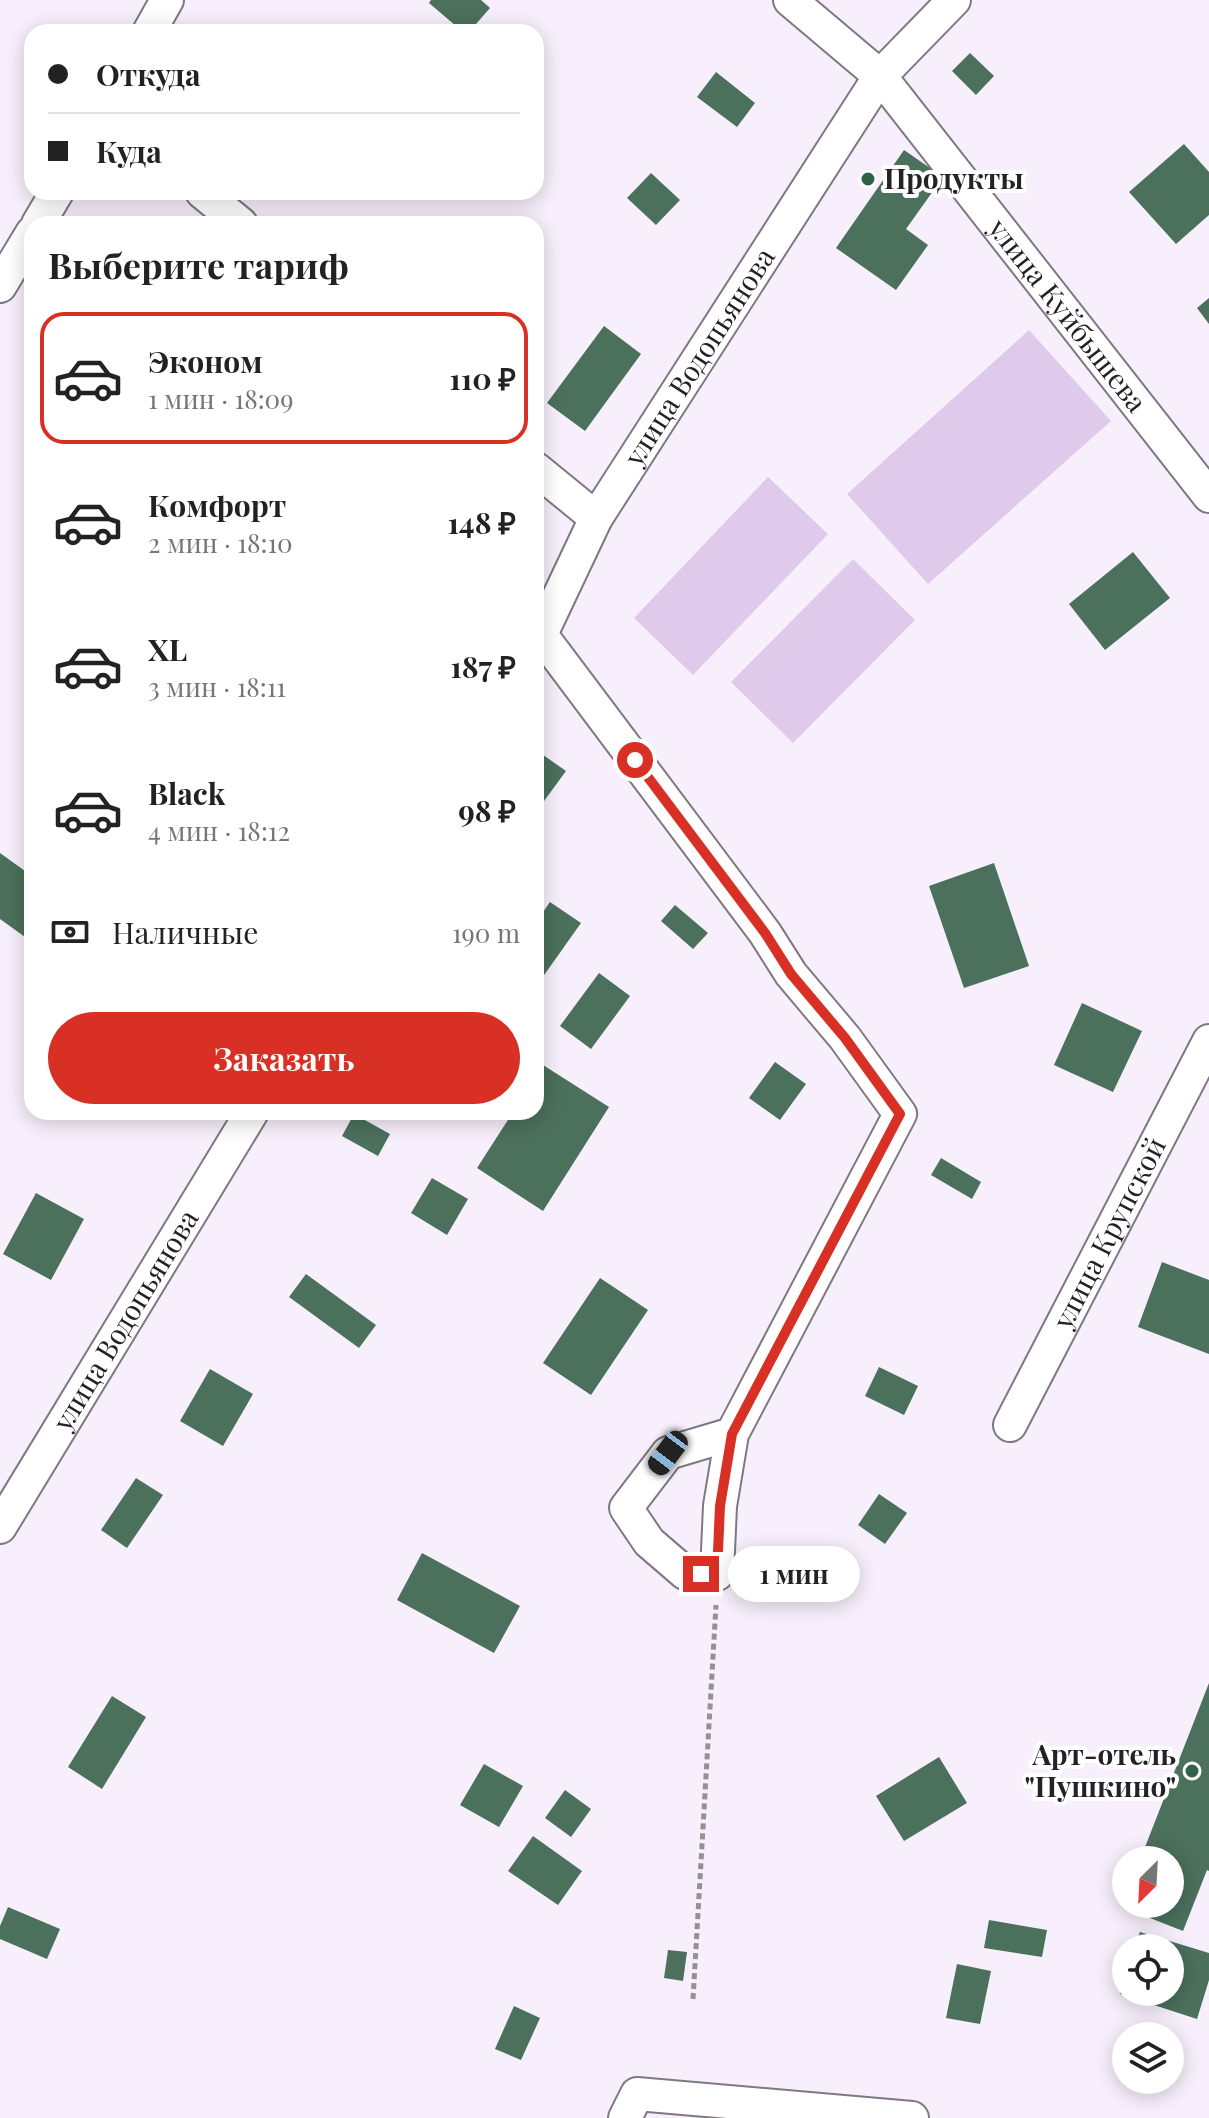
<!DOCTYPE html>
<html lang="ru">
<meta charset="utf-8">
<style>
body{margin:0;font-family:"Playfair Display",serif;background:#f6f6f6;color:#222;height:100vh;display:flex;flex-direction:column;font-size:30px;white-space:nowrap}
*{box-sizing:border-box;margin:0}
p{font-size:26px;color:#767676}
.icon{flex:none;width:44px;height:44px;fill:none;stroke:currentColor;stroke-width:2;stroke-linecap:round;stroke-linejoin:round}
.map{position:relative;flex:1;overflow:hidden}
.details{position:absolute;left:24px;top:216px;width:520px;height:904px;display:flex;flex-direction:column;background:#fff;border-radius:24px;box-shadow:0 4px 20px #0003}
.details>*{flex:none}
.guide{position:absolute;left:24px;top:24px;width:520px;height:176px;border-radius:24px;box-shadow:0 4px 20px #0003;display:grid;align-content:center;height:176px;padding:0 24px;background:#fff}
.needle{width:52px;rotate:204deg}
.tools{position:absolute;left:1112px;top:1846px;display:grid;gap:16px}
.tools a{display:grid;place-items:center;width:72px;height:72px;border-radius:50%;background:#fff;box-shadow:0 4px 20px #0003;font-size:40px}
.end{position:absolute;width:36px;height:36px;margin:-18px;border:10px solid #d93025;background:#fff;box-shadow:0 0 0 4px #fff}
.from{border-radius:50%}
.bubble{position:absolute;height:56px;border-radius:28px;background:#fff;box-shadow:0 4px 20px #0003;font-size:26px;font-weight:700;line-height:56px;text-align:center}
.car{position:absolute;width:24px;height:48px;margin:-24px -12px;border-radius:10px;box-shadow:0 0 6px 2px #0007;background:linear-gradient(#222 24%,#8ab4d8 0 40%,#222 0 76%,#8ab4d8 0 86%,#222 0)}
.guide b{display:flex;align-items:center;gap:28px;height:76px;font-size:30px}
.guide b+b{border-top:2px solid #e0e0e0}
.guide i{width:20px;height:20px;background:#222}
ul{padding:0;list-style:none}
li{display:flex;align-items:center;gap:24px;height:132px;margin:0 16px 12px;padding:0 8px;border:4px solid transparent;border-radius:24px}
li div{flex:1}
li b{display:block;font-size:30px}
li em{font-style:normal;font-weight:700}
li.on{border-color:#d93025}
li>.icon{width:72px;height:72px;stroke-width:1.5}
h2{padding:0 24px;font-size:36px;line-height:96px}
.pay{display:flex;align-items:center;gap:20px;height:88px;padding:0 24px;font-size:30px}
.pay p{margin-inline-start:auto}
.button{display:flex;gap:16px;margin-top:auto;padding:16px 24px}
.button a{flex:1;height:92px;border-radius:48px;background:#d93025;color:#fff;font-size:32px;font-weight:700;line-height:92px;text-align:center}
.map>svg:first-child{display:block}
</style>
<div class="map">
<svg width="1209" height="2118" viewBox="0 0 1209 2118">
<rect width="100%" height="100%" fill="#f7effb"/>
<path fill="#e0caec" d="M1029,330L1111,421L928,584L847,494Z
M768,477L828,534L693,675L634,618Z
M853,559L915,620L793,743L731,682Z"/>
<path fill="#4b705c" d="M431,0H481L490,8L469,32H463L429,3Z
M970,53L994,76L976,95L952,71Z
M716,72L755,103L737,127L697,97Z
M1184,144L1209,172V215L1176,244L1129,192Z
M904,150L943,177L906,229L928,245L896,290L836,248Z
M651,173L680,200L656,225L627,198Z
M1209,298V324L1197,308Z
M604,326L641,354L585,431L547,403Z
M1133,552L1170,598L1105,650L1069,604Z
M536,750L566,771L536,812Z
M0,853L32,876V942L0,919Z
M994,863L1029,966L964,988L929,886Z
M550,902L581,923L542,978L536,974V922Z
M675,905L708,933L693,949L661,921Z
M599,973L630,996L591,1049L560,1026Z
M1082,1003L1142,1031L1113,1092L1054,1065Z
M775,1062L806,1084L780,1120L749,1098Z
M543,1065L609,1107L543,1211L477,1168L513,1112H536V1077Z
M354,1114L390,1134L378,1156L342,1136Z
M941,1158L981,1182L972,1199L931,1175Z
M432,1178L468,1199L447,1235L411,1213Z
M36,1193L84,1219L51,1280L3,1254Z
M1162,1262L1209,1280V1354L1138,1327Z
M306,1274L376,1325L359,1348L289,1297Z
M600,1278L648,1310L591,1395L543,1363Z
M879,1367L918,1386L904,1415L865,1396Z
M210,1369L253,1394L223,1446L180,1421Z
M136,1478L163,1495L127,1548L101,1530Z
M879,1494L907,1513L885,1544L858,1525Z
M422,1553L520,1606L494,1653L397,1600Z
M1209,1683V1871L1207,1870L1183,1931L1122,1907L1126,1897V1904H1170V1860H1140Z
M112,1696L146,1717L102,1789L68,1767Z
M939,1757L967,1803L904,1841L876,1796Z
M484,1764L523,1786L499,1827L460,1805Z
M565,1790L591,1809L571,1837L545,1818Z
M533,1836L582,1871L558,1905L508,1871Z
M8,1907L60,1929L47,1959L0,1939V1926Z
M989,1920L1047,1930L1042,1957L984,1948Z
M1140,1932L1209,1953V1980L1197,2019L1120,1994L1125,1977L1126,1992H1170V1948H1134Z
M668,1950L687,1952L683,1981L664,1978Z
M957,1964L991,1971L980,2024L946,2018Z
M514,2006L540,2018L521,2060L495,2049Z"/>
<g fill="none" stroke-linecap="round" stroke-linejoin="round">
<defs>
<g id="street">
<path id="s1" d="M790,0L880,76L1209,496"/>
<path d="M149,32L167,0"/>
<path d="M202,192L241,224"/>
<path d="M38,224L57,192"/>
<path d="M0,286L32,233"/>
<path d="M536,469L596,518"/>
<path d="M542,636L765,933L791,974L845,1038L900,1114L732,1434L668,1453L626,1508L649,1542L685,1573L717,1574L720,1506L732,1434"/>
<path id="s2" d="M536,645L596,518L880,76L954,0"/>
<path id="s3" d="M1010,1425L1209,1041"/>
<path id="s4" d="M0,1527L252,1112"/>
<path d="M625,2118L637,2094L912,2118"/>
</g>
</defs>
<use href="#street" stroke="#7f7883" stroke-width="36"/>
<path stroke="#958f98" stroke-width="5" stroke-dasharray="6 4" stroke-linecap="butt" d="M693,1999L716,1605"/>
<use href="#street" stroke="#fff" stroke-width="32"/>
</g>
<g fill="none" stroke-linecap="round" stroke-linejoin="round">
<path stroke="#d93025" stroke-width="10" d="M635,760L765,933L791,974L845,1038L900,1114L732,1434L720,1506L717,1574H701"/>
</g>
<g fill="#2d6349" stroke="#fff" stroke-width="3">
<circle cx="868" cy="179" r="8"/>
<circle cx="1192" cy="1771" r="8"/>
</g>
<g text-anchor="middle" stroke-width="8" stroke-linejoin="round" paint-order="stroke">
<g font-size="28" font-weight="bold" fill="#252227" stroke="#fff" text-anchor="start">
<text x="884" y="189">Продукты</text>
<text x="1176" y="1765" text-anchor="end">Арт-отель<tspan x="1176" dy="32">"Пушкино"</tspan></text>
</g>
<g font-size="28" fill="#252227" stroke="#fff">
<text dy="10" stroke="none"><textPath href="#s1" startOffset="422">улица Куйбышева</textPath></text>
<text dy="10" stroke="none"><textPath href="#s2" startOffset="332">улица Водопьянова</textPath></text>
<text dy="10" stroke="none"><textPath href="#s3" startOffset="216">улица Крупской</textPath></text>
<text dy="10" stroke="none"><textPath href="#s4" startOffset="242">улица Водопьянова</textPath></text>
</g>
</g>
</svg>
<div class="tools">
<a><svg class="needle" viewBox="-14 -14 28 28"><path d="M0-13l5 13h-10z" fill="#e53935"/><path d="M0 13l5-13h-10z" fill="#767676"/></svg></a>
<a><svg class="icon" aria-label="locate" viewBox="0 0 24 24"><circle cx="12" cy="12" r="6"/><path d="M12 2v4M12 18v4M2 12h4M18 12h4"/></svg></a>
<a><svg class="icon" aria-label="layers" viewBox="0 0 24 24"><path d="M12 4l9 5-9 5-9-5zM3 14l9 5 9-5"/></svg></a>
</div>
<i class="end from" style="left:635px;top:760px"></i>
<i class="end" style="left:701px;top:1574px"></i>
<div class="bubble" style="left:728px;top:1546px;width:132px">1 мин</div>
<i class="car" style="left:668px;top:1453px;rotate:217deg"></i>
<div class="guide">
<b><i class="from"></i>Откуда</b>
<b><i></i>Куда</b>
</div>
<section class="details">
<h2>Выберите тариф</h2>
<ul>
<li class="on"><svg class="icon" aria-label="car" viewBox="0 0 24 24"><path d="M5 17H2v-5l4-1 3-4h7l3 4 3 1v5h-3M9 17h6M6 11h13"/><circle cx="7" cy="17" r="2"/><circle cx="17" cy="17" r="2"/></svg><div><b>Эконом</b><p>1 мин · 18:09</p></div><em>110 ₽</em></li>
<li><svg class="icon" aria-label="car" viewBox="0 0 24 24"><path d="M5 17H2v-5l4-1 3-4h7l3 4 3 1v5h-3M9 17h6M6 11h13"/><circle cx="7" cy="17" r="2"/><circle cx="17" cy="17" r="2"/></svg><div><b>Комфорт</b><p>2 мин · 18:10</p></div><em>148 ₽</em></li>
<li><svg class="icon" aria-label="car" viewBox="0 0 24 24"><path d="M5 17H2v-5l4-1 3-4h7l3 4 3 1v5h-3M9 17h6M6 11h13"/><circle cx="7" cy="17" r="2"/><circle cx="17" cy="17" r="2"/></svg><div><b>XL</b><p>3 мин · 18:11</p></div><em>187 ₽</em></li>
<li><svg class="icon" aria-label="car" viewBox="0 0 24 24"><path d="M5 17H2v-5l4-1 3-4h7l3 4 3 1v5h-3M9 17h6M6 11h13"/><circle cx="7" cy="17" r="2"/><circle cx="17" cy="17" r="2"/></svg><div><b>Black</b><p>4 мин · 18:12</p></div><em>98 ₽</em></li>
</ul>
<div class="pay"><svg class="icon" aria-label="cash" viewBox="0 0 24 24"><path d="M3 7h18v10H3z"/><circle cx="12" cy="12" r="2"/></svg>Наличные<p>190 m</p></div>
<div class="button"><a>Заказать</a></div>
</section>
</div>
